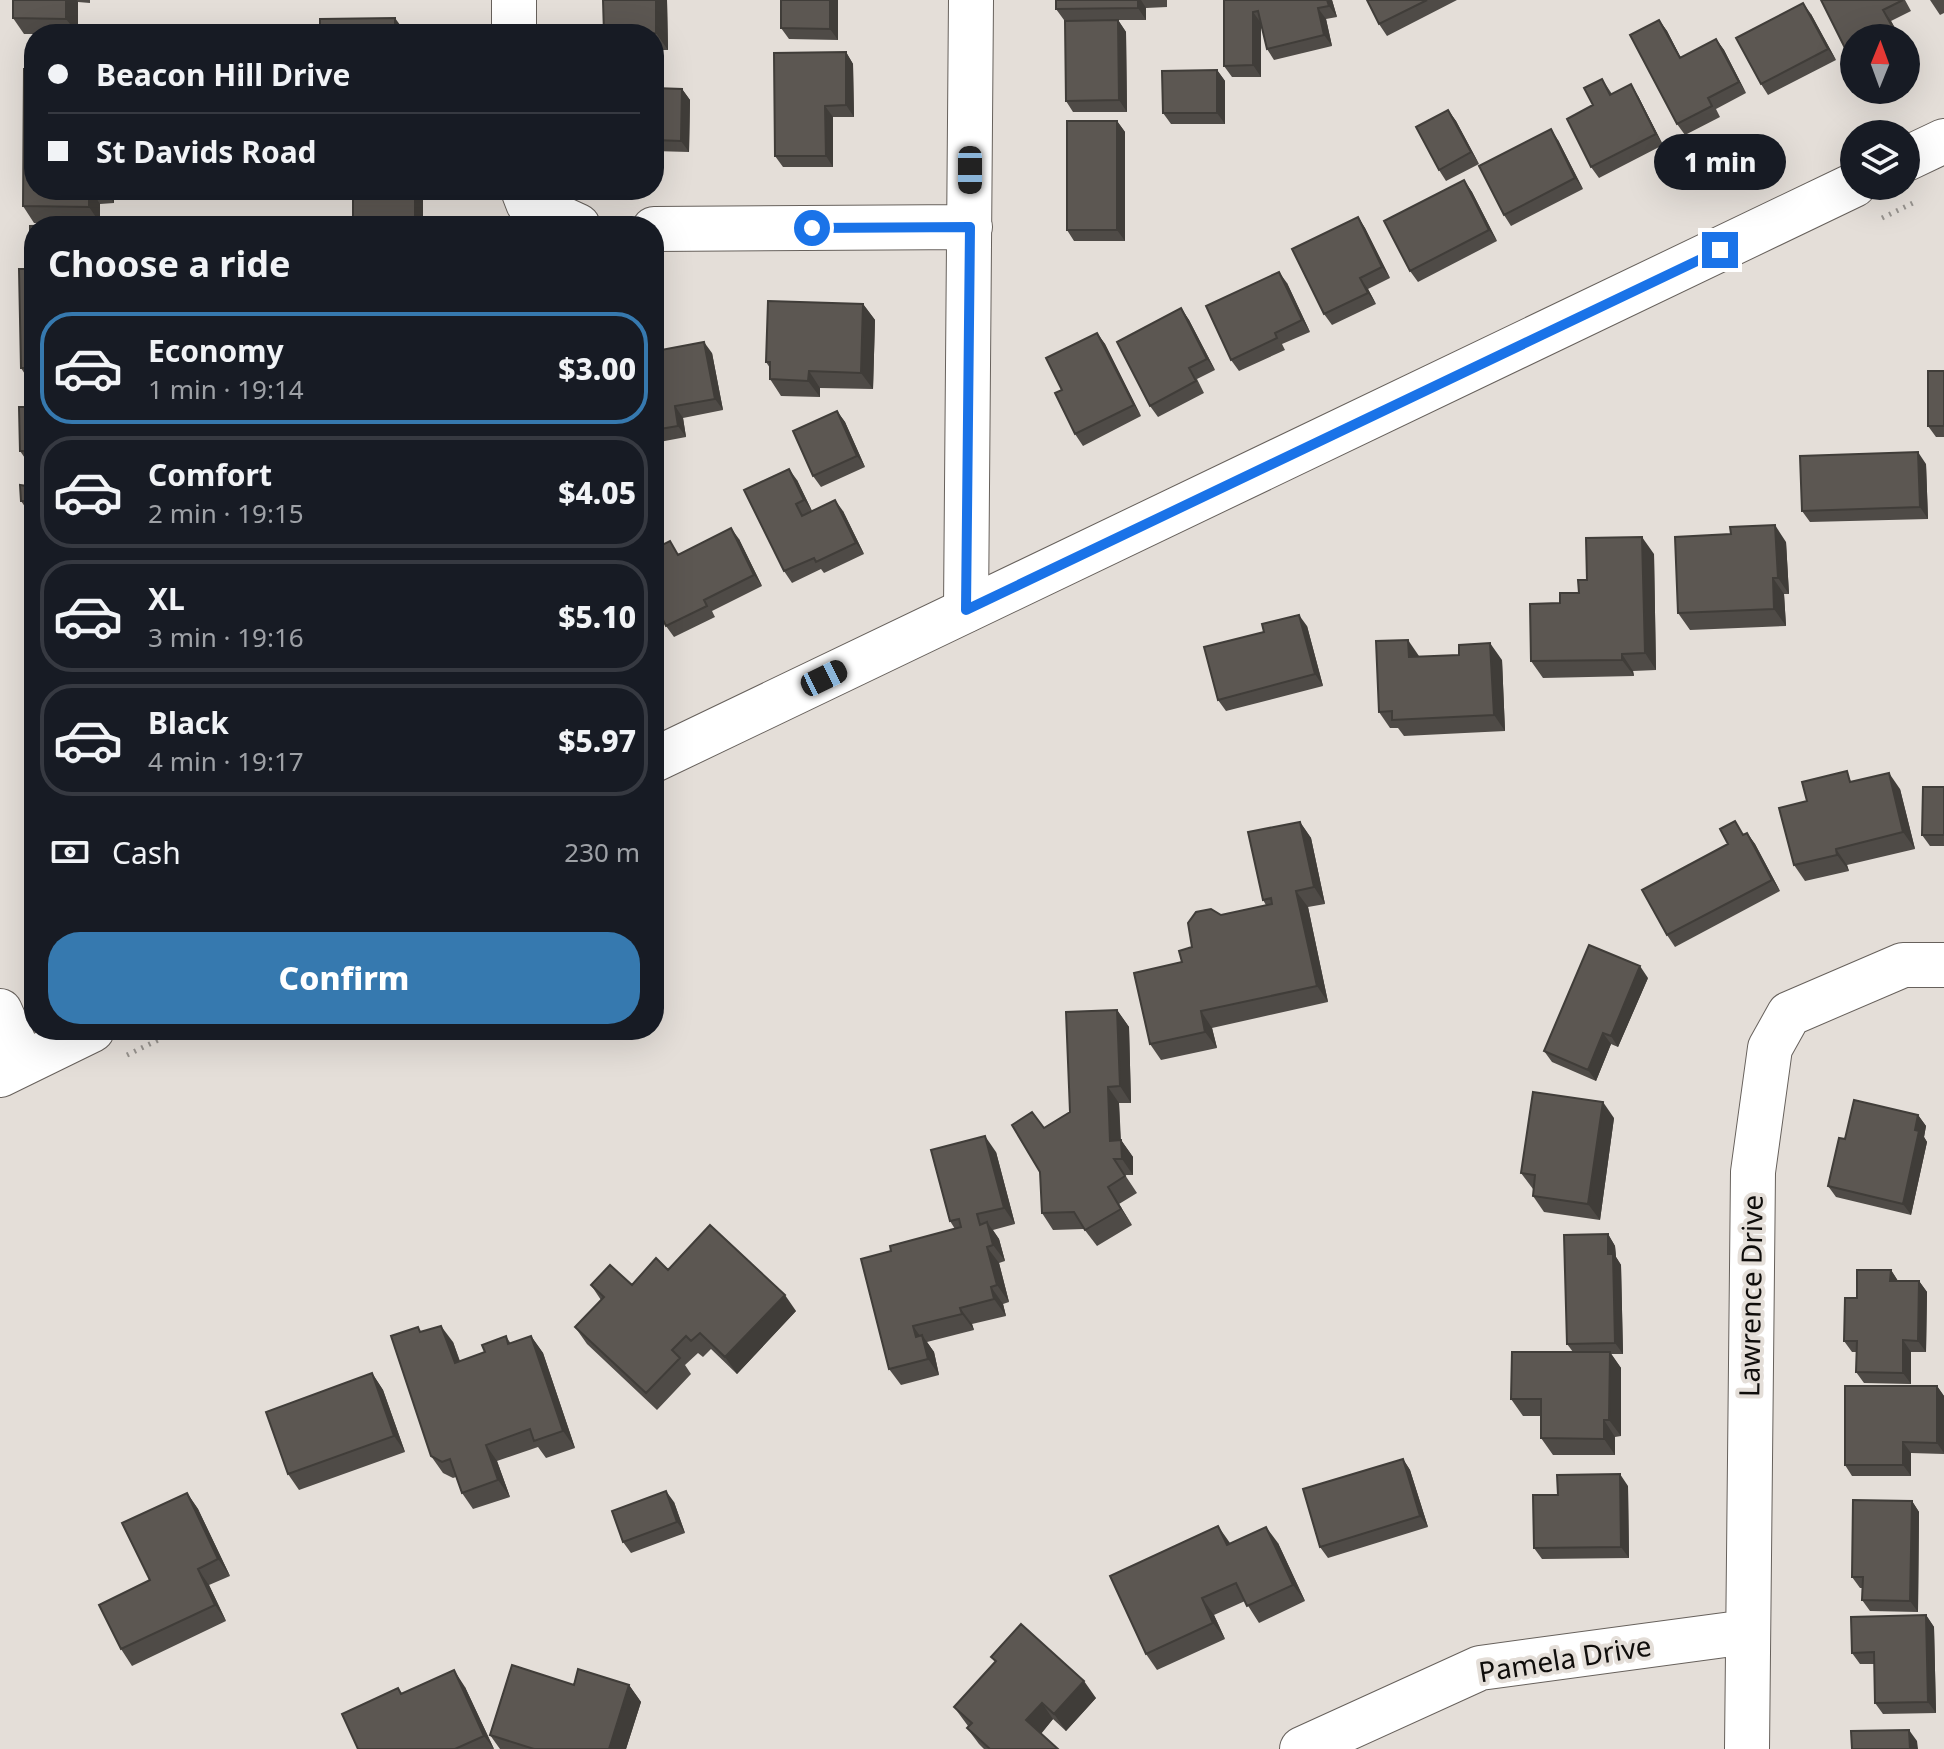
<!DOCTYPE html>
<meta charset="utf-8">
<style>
body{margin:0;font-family:"Noto Sans",sans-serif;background:#242831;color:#f1f3f6;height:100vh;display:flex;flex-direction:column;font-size:30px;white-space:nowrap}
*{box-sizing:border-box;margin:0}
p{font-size:26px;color:#9ea1a6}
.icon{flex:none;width:44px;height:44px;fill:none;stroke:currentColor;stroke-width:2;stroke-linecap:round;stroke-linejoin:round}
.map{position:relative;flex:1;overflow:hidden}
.sheet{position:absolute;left:24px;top:216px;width:640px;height:824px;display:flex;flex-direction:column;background:#171b24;border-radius:32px;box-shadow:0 8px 32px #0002}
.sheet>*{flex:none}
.top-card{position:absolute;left:24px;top:24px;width:640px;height:176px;border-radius:32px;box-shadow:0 8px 32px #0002;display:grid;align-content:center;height:176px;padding:0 24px;background:#171b24}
.needle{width:52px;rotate:1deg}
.fabs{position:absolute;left:1840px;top:24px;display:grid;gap:16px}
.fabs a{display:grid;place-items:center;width:80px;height:80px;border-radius:50%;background:#171b24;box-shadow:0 8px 32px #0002;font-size:40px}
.end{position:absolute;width:36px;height:36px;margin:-18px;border:10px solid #1a73e8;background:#fff;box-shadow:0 0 0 4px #fff}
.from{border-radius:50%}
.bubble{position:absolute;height:56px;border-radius:28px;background:#171b24;box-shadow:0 8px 32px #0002;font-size:26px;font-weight:800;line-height:56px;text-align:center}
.car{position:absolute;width:24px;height:48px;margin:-24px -12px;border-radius:10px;box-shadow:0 0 6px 2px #0007;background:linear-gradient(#222 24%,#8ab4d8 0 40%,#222 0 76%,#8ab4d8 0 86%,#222 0)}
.top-card b{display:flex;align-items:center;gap:28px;height:76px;font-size:30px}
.top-card b+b{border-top:2px solid #363941}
.top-card i{width:20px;height:20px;background:#f1f3f6}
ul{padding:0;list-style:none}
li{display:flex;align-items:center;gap:24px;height:112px;margin:0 16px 12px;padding:0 8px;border:4px solid #363941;border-radius:32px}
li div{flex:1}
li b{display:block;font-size:30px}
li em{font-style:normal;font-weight:800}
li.selected{border-color:#3679af}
li>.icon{width:72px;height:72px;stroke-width:1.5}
h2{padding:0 24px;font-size:36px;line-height:96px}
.pay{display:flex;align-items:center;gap:20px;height:88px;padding:0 24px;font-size:30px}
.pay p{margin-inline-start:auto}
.primary-button{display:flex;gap:16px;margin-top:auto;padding:16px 24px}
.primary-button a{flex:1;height:92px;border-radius:32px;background:#3679af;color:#fff;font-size:32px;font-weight:800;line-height:92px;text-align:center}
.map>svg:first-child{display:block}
</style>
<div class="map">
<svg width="1944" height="1749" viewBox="0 0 1944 1749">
<rect width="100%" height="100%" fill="#e4ded8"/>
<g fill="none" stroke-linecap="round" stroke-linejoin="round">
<defs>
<path id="minor" d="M514,34V0
M523,190L528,203L578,226
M654,229L970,227
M966,610L971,0
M0,1011L23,1063
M1302,1749L1480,1668L1747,1632
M1747,1749L1753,1172L1770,1048L1789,1014L1903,965H1944"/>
<path id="major" d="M1906,159L1944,141
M654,760L1854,185
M0,1075L92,1030"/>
</defs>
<use href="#minor" stroke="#67615c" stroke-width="46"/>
<use href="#major" stroke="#67615c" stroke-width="46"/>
<path stroke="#97938e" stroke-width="5" stroke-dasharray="2 6" stroke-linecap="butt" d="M1882,218L1917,201
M127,1055L179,1030"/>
<use href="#minor" stroke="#fff" stroke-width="44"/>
<use href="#major" stroke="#fff" stroke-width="44"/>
</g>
<path fill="#4f4b47" d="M13,0H90V3L78,2V34H24L13,18Z
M603,0H667L668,50H654V34Z
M781,0H838V40L789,39L781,28Z
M1056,0H1167V7L1146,8V20H1064L1056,9Z
M1224,0H1332L1337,17L1326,19L1332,46L1274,60L1267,49L1261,24V77H1232L1224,66Z
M1367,0H1457L1387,36L1379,24Z
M1821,0H1905L1911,11L1891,21L1900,37L1898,38H1854V61L1846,50Z
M1930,0H1944V13L1940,15Z
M1811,14L1836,60L1768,95L1761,84Z
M1118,20L1126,32L1127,112H1073L1066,101Z
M1659,20L1667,31L1681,58L1716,39L1724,50L1746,93L1716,109L1720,117L1685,135L1677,124Z
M846,52L853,64L854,117H833V167H783L775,156Z
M654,55L663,66L662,88L682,89L690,100L689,152L654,151Z
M1217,70L1225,81V124H1171L1163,113Z
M1602,79L1612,94L1638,96L1663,145L1599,178L1591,167L1593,105Z
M1448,110L1456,121L1479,164L1446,181L1439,170Z
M1117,121L1125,132V241H1074L1067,230Z
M1558,140L1583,189L1511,226L1504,215Z
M1464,180L1472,192L1497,241L1418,282L1410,271Z
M34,190H114V203L100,204V223H34L23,206Z
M1358,217L1365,228L1390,278L1368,289L1376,304L1332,325L1324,314Z
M96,224L97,226H34V385H32L21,368L19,269H30V226Z
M1287,283L1310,332L1282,344L1285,350L1239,371L1231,360Z
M863,304L875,320L873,389L820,388V397L781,396L770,379V368L766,362Z
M1181,308L1189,320L1215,370L1197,379L1204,393L1158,417L1150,406Z
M1097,333L1105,344L1141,416L1083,446L1075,434L1062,390Z
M712,353L723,410L683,418L686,437L654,443V357Z
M1944,371V437H1936L1928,426Z
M34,407V538L31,533L30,514L21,501L27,486V461L20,451Z
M837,411L845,422L865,467L821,487L813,476Z
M1926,464L1928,519L1810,522L1802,511Z
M797,480L812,511H843L864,554L824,573L821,569L792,583L784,571Z
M739,539L762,586L712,611L715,617L674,637L666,626L679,554Z
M1786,542L1789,594H1784L1786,626L1690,630L1678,613Z
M1654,554L1656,670L1633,671L1634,676L1543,678L1531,661L1560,603Z
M1307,626L1323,686L1226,711L1218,700Z
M1419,657L1502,660L1505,731L1404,736L1398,728H1390L1379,712Z
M1854,781L1900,789L1915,849L1847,865L1849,871L1805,881L1794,865L1807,801Z
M1944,787V846H1930L1922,835Z
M1300,822L1311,838L1325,904L1308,907L1328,1002L1212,1028L1217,1048L1161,1060L1150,1044L1182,962L1192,947L1266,905L1263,900Z
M1747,833L1755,844L1780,891L1675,947L1667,935L1728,844Z
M1648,978L1618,1047L1611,1044L1596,1081L1552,1062L1544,1051Z
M1117,1010L1129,1027L1131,1103H1119L1121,1140L1133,1157V1175H1125L1137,1193L1119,1204L1132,1225L1097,1246L1084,1229L1053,1230L1042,1213L1044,1128L1070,1112Z
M1918,1115L1926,1126L1924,1137L1927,1142L1911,1215L1836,1197L1828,1186L1845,1139Z
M1614,1118L1600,1220L1544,1212L1533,1196V1189L1521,1173Z
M996,1152L1015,1224L993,1230L999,1239L1005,1261L999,1263L1009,1302L1003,1304L1006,1316L972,1324L974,1330L927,1342L934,1352L939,1375L901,1385L889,1369L891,1251L955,1229L950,1221Z
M1608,1234L1615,1246L1616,1257L1621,1265L1623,1354H1611L1621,1368V1436L1615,1437V1455H1553L1541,1438V1416H1523L1511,1399L1573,1352L1567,1344Z
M668,1270L796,1311L737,1374L711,1349L703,1357L698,1353L685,1365L691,1374L657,1410L587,1344L575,1327L601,1300L591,1285H632Z
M1891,1270L1898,1281H1919L1927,1292L1926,1352H1911V1384L1864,1383L1856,1372L1857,1352H1852L1844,1341L1857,1298Z
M422,1332L453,1342L460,1361L485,1352L506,1336L511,1344L531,1336L543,1353L575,1448L546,1458L538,1447L497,1461L510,1497L473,1509L462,1493L456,1477L453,1478L443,1473L431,1456Z
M372,1373L383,1390L405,1452L299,1490L288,1474Z
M1937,1386L1944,1396V1454L1911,1453V1476H1852L1845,1465Z
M1403,1459L1410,1470L1428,1527L1328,1558L1320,1547Z
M1628,1486L1629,1558L1542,1559L1534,1548L1558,1495Z
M187,1493L198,1509L230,1576L209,1585L226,1621L132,1666L121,1649Z
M1912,1501L1919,1512L1918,1612L1870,1611L1862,1600L1863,1588H1860L1852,1577Z
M674,1502L685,1533L631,1553L623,1542Z
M1230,1543H1278L1305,1601L1259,1623L1245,1601L1214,1615L1225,1639L1157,1670L1146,1654Z
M1926,1615L1934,1627L1936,1713L1883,1714L1875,1703L1874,1664H1860L1852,1653Z
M991,1657L1096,1698L1066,1731L1053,1719L1041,1734L1058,1749H984L979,1744L967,1728L968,1726L954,1707L995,1662Z
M574,1685H629L641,1702L626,1749H500L490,1735Z
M465,1687L494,1749H358L398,1688L402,1694Z"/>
<path fill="#403d39" d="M66,0H77L78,2V34L66,19Z
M656,0H667L668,50L656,33Z
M830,0H838V40L830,29Z
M1138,0H1141L1146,8V20L1138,8Z
M1327,0H1332L1337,17L1329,6Z
M1803,3L1811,14L1836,60L1828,49Z
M1318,8L1326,19L1332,46L1324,35Z
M1883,10L1891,21L1900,37L1892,26Z
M1253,12L1261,23V77L1253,65Z
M395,18L403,29V34H395Z
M1118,20L1126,32L1127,112L1119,100Z
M1659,20L1667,31L1687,70L1680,58Z
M1716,39L1724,50L1746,93L1739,82Z
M846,52L853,64L854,117L846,105Z
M655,55L663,66L662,100L654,88Z
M1217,70L1225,81V124L1217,113Z
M1631,84L1638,96L1663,145L1656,134Z
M682,89L690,100L689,152L681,141Z
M825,106L833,117V167L826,156Z
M1448,110L1456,121L1479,164L1471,152Z
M1117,121L1125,132V241L1117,230Z
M1551,129L1558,140L1583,189L1575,178Z
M1464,180L1472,192L1497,241L1489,230Z
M89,190H91L100,204V223L89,207Z
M105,190H114V203Z
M415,190H423V226H415Z
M1358,217L1365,228L1390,278L1382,267Z
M1279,272L1287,283L1310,332L1302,320Z
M1360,278L1368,289L1376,304L1368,293Z
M863,304L875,320L873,389L861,373Z
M1181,308L1189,320L1215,370L1207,359Z
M1097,333L1105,344L1141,416L1134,405Z
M704,342L712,353L723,410L715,399Z
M809,371L820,388V397L808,381Z
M675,406L683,418L686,437L678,426Z
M837,411L845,422L865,467L857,456Z
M1918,452L1926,464L1928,519L1920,507Z
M789,469L797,480L812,511L804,500Z
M835,500L843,511L864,554L856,543Z
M1775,525L1786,542L1789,594L1778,578Z
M731,528L739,539L762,586L754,575Z
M1642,537L1654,554L1656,670L1645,653Z
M1773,578L1784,594L1786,626L1774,609Z
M1299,615L1307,626L1323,686L1315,674Z
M1408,640L1419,656L1409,657Z
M1490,643L1502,660L1505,731L1494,715Z
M1622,654L1633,671L1634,676L1622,660Z
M1889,773L1900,789L1915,849L1903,832Z
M1300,822L1311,838L1325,904L1314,887Z
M1747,833L1755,844L1780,891L1772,880Z
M1836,849L1847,865L1849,871L1837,855Z
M1296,891L1308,907L1328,1002L1317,986Z
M1640,966L1648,978L1618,1047L1611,1036Z
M1117,1010L1129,1027L1131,1103L1120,1086Z
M1201,1011L1212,1028L1217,1048L1205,1032Z
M1603,1033L1611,1044L1596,1081L1588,1070Z
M1108,1087L1119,1103L1121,1157L1110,1141Z
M1603,1102L1614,1118L1600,1220L1588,1204Z
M1918,1115L1926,1126L1924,1137L1927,1142L1911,1215L1903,1204Z
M985,1136L996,1152L1015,1224L1004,1208Z
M1121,1140L1133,1157V1175L1122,1159Z
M1108,1187L1119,1204L1132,1225L1121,1209Z
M987,1222L999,1239L1005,1261L993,1245Z
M1608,1234L1615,1246L1616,1257L1621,1265L1623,1354L1615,1343Z
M987,1247L999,1263L1009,1302L997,1285Z
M1891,1270L1898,1281H1890Z
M1919,1281L1927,1292L1926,1352L1918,1341Z
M991,1287L1003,1304L1006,1316L994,1299Z
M785,1295L796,1311L737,1374L725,1357Z
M960,1308L972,1324L974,1330L962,1314Z
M441,1326L453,1342L466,1380L455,1363Z
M913,1326L923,1340L922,1335L934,1352L939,1375L928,1359L916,1337Z
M531,1336L543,1353L575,1448L563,1431Z
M1903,1340L1911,1352V1384L1903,1373Z
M1610,1352L1621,1368V1436L1609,1420Z
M372,1373L383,1390L405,1452L394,1436Z
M1937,1386L1944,1396V1453L1937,1443Z
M1604,1420L1615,1437V1455L1604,1439Z
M1903,1442L1911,1453V1476L1903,1465Z
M486,1445L497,1461L510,1497L498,1480Z
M1403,1459L1410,1470L1428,1527L1420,1516Z
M1620,1474L1628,1486L1629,1558L1621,1547Z
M666,1491L674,1502L685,1533L677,1522Z
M187,1493L198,1509L230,1576L218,1559Z
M1912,1501L1919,1512L1918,1612L1910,1601Z
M1218,1526L1230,1543L1227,1545Z
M1266,1527L1278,1543L1305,1601L1293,1585Z
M198,1569L209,1585L226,1621L215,1605Z
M1202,1598L1214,1615L1225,1639L1213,1623Z
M1926,1615L1934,1627L1936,1713L1928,1702Z
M454,1670L465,1687L494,1749L484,1736Z
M1084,1681L1096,1698L1066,1731L1054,1714Z
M629,1685L641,1702L626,1749H609Z
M1042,1703L1053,1719L1038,1737L1026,1720Z
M1909,1730L1917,1741L1918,1749H1910Z"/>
<path fill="#5c5752" stroke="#403d39" stroke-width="2" d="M13,0H66V19L13,18Z
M603,0H656V33L604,34Z
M781,0H830V29L781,28Z
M1056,0H1138V8L1056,9Z
M1224,0H1327L1329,6L1318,8L1324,35L1267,49L1258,11L1253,12V65L1224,66Z
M1367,0H1427L1379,24Z
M1821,0H1903L1883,10L1892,26L1868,38H1854V45L1846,50Z
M1803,3L1828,49L1761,84L1736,38Z
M395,18V34H320V19Z
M1118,20L1119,100L1066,101L1065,21Z
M1659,20L1680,58L1716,39L1739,82L1708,98L1712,106L1677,124L1630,35Z
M846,52V105L825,106L826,156H775L774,53Z
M654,55H655L654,88L682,89L681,141L654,140Z
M24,69H34V190H89V207L23,206Z
M1217,70V113H1163L1162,71Z
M1602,79L1610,95L1631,84L1656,134L1591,167L1567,119L1593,105L1584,88Z
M1448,110L1471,152L1439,170L1416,127Z
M1067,121H1117V230H1067Z
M1551,129L1575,178L1504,215L1479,166Z
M1464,180L1489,230L1410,271L1384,221Z
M353,190H415V226H353Z
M1358,217L1382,267L1360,278L1368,293L1324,314L1292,249Z
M96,224V226H34V368H21L19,269H30V226Z
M1279,272L1302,320L1275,333L1277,338L1231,360L1206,306Z
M768,301L863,304L861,373L809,371L808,381L770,379V362H766Z
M1181,308L1207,359L1189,368L1196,381L1150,406L1117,342Z
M1097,333L1134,405L1075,434L1055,393L1062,390L1046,358Z
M704,342L715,399L675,406L678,426L654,430V357L662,356L661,350Z
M1928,371H1944V426H1928Z
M19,407H34V533H31L30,501H21L20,485L27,486V451H20Z
M837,411L857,456L813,476L793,431Z
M1918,452L1920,507L1802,511L1800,456Z
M789,469L804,500L796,504L802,516L835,500L856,543L816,562L814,558L784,571L744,490Z
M1775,525L1778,578H1773L1774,609L1678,613L1675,537L1731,534L1730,527Z
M731,528L754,575L704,600L707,606L666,626L654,602V549L670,541L678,555Z
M1642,537L1645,653L1622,654V660L1531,661L1530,604L1560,603V593H1579L1578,580H1587L1586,538Z
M27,582H34V730H31Z
M1299,615L1315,674L1218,700L1204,647L1264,632L1262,624Z
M1408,640L1409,657L1459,655V645L1490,643L1494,715L1392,720V711L1379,712L1376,641Z
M32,770H34V854H31Z
M1847,771L1850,782L1889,773L1903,832L1836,849L1837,855L1794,865L1779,808L1807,801L1802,782Z
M1923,787H1944V835H1922Z
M1735,821L1743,835L1747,833L1772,880L1667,935L1642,890L1728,844L1720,829Z
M1300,822L1314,887L1296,891L1317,986L1201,1011L1205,1032L1150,1044L1134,973L1182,962L1179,951L1192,947L1188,923L1196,912L1211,909L1221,915L1272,904L1271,898L1263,900L1248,832Z
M1589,945L1640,966L1611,1036L1603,1033L1588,1070L1544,1051Z
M1117,1010L1120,1086L1108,1087L1110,1141L1121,1140L1122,1159H1114L1125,1176L1108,1187L1121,1209L1085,1230L1074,1212L1042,1213L1040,1172L1012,1125L1032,1112L1044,1128L1070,1112L1066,1012Z
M1533,1092L1603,1102L1588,1204L1533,1196L1535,1175L1521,1173Z
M1854,1100L1918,1115L1915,1130L1919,1131L1903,1204L1828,1186L1839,1138L1845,1139Z
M985,1136L1004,1208L977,1214L980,1225L987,1222L993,1245L987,1247L997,1285L991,1287L994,1299L960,1308L962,1314L913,1326L916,1337L922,1335L928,1359L889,1369L861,1259L891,1251L890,1246L961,1227L959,1219L950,1221L931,1150Z
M710,1225L785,1295L725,1357L700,1333L691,1341L686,1336L672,1350L680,1358L646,1393L575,1327L604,1297L591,1285L610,1265L632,1285L656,1258L668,1270Z
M1608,1234V1254H1613L1615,1343L1567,1344L1564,1235Z
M1857,1270H1891L1890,1281H1919L1918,1341L1903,1340V1373L1856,1372L1857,1341H1844L1845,1298H1857Z
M441,1326L455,1363L485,1352L482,1345L506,1336L508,1344L531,1336L563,1431L534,1441L530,1429L486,1445L498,1480L462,1493L450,1459L442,1462L431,1456L391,1336L418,1327L420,1332Z
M1512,1352H1610L1609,1420H1604V1439L1541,1438V1399H1511Z
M372,1373L394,1436L288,1474L266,1412Z
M1845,1386H1937V1443L1903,1442V1465H1845Z
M1403,1459L1420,1516L1320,1547L1303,1489Z
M1620,1474L1621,1547L1534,1548L1533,1495H1558L1557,1475Z
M666,1491L677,1522L623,1542L612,1511Z
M187,1493L218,1559L198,1569L215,1605L121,1649L99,1605L150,1580L122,1523Z
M1853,1500L1912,1501L1910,1601L1862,1600L1863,1577H1852Z
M1218,1526L1227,1545L1266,1527L1293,1585L1247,1606L1236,1583L1202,1598L1213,1623L1146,1654L1110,1576Z
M1926,1615L1928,1702L1875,1703L1874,1652L1852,1653L1851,1617Z
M1021,1624L1084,1681L1054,1714L1042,1703L1026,1720L1058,1749H990L967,1728L972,1723L954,1707L996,1661L991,1657Z
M512,1665L574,1685L578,1669L629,1685L609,1749H534L490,1735Z
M454,1670L484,1736L455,1749H358L342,1714L398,1688L401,1694Z
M1909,1730L1910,1749H1852L1851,1731Z"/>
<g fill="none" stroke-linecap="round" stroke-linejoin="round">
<path stroke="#1a73e8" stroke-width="10" d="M812,228L970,227L966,610L1720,250"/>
</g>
<g text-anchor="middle" stroke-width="8" stroke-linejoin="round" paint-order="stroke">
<g font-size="28" fill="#0f0d0b" stroke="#e4ded8">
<text transform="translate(1751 1296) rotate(-89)" y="10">Lawrence Drive</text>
<text transform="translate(1565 1659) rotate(-9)" y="10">Pamela Drive</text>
</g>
</g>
</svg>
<div class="fabs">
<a><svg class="needle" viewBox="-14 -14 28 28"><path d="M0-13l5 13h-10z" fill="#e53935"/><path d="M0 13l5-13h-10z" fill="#9ea1a6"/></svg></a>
<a><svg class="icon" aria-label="layers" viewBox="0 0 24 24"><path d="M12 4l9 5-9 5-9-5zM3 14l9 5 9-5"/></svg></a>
</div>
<i class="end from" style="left:812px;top:228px"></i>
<i class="end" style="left:1720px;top:250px"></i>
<div class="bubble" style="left:1654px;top:134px;width:132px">1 min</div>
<i class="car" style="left:970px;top:170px;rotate:180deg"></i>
<i class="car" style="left:824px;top:678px;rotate:64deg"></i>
<div class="top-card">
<b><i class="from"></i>Beacon Hill Drive</b>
<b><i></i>St Davids Road</b>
</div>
<section class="sheet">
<h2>Choose a ride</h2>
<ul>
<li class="selected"><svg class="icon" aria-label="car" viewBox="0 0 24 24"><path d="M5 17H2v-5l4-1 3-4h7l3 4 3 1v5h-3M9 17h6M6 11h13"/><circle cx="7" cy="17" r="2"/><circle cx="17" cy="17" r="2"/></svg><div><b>Economy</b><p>1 min · 19:14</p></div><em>$3.00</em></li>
<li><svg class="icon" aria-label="car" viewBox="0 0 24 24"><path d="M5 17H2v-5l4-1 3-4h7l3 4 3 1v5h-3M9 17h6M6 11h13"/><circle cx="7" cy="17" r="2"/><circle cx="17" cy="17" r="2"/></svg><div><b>Comfort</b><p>2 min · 19:15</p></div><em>$4.05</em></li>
<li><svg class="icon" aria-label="car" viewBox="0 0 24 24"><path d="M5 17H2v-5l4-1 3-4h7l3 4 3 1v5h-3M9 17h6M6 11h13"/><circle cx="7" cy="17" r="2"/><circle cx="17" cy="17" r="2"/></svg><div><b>XL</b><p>3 min · 19:16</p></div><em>$5.10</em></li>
<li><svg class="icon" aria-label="car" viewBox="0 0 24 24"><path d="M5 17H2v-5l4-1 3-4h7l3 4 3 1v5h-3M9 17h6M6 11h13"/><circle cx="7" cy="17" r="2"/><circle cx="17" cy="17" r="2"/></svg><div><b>Black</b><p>4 min · 19:17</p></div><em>$5.97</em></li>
</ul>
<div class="pay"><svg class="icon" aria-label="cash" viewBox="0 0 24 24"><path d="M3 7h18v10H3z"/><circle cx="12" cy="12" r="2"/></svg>Cash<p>230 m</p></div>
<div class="primary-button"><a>Confirm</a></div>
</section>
</div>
